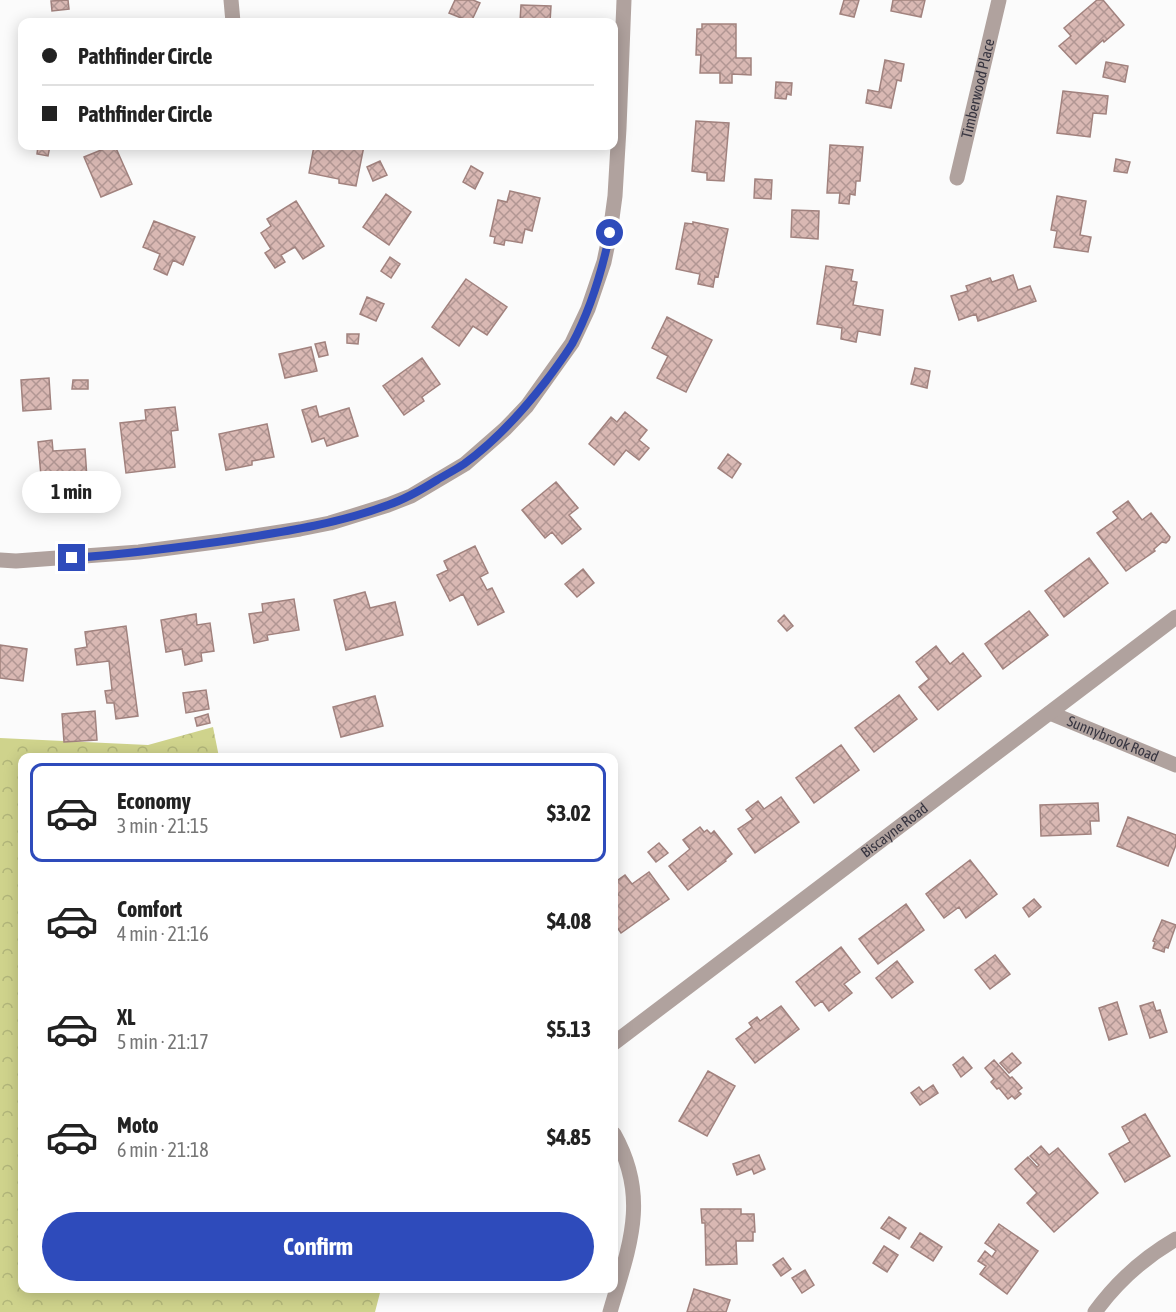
<!DOCTYPE html>
<meta charset="utf-8">
<style>
body{margin:0;font-family:"Asap Condensed",sans-serif;background:#f2f2f2;color:#222;height:100vh;display:flex;flex-direction:column;font-size:22px;white-space:nowrap}
*{box-sizing:border-box;margin:0}
p{font-size:20px;color:#767676}
.icon{flex:none;width:33px;height:33px;fill:none;stroke:currentColor;stroke-width:2;stroke-linecap:round;stroke-linejoin:round}
.map{position:relative;flex:1;overflow:hidden}
.details{position:absolute;left:18px;top:753px;width:600px;height:540px;display:flex;flex-direction:column;background:#fff;border-radius:12px;box-shadow:0 3px 15px #0003}
.details>*{flex:none}
.top-card{position:absolute;left:18px;top:18px;width:600px;height:132px;border-radius:12px;box-shadow:0 3px 15px #0003;display:grid;align-content:center;height:132px;padding:0 24px;background:#fff}
.end{position:absolute;width:27px;height:27px;margin:-14px;border:8px solid #2e4bbb;background:#fff;box-shadow:0 0 0 3px #fff}
.from{border-radius:50%}
.bubble{position:absolute;height:42px;border-radius:21px;background:#fff;box-shadow:0 3px 15px #0003;font-size:20px;font-weight:700;line-height:42px;text-align:center}
.top-card b{display:flex;align-items:center;gap:21px;height:57px;font-size:22px}
.top-card b+b{border-top:2px solid #e0e0e0}
.top-card i{width:15px;height:15px;background:#222}
ul{padding:10px 0 0;list-style:none}
li{display:flex;align-items:center;gap:18px;height:99px;margin:0 12px 9px;padding:0 12px;border:3px solid transparent;border-radius:12px}
li div{flex:1}
li b{display:block;font-size:22px}
li em{font-style:normal;font-weight:700}
li.current{border-color:#2e4bbb}
li>.icon{width:54px;height:54px;stroke-width:1.5}
.primary-button{display:flex;gap:12px;margin-top:auto;padding:12px 24px}
.primary-button a{flex:1;height:69px;border-radius:36px;background:#2e4bbb;color:#fff;font-size:24px;font-weight:700;line-height:69px;text-align:center}
.map>svg:first-child{display:block}
</style>
<div class="map">
<svg width="1176" height="1312" viewBox="0 0 1176 1312">
<defs>
<pattern id="forest-crowns" width="20" height="18" patternUnits="userSpaceOnUse" patternTransform="scale(1.5)"><rect width="20" height="18" fill="#cfd38c"/><path d="M2 6a3 3 0 1 1 6 0M12 15a3 3 0 1 1 6 0" fill="none" stroke="#b2b67a"/></pattern>
<pattern id="building-cross-hatch" width="8" height="8" patternUnits="userSpaceOnUse" patternTransform="scale(1.5)"><rect width="8" height="8" fill="#d9b8b3"/><path d="M0 0l8 8M0 8l8-8" fill="none" stroke="#b19693"/></pattern>
</defs>
<rect width="100%" height="100%" fill="#fbfbfb"/>
<path fill="url(#forest-crowns)" d="M213,727L219,757L22,758V1288L381,1289L375,1312H0V738L148,745Z"/>
<path fill="url(#building-cross-hatch)" stroke="#a1827e" stroke-width="1.5" d="M68,0L69,9L52,11L51,1Z
M455,0H473L480,3L471,22L449,13Z
M844,0H859L854,17L840,14Z
M893,0H925L921,17L891,11Z
M1097,0H1103L1124,25L1104,42L1103,40L1076,64L1059,46L1071,36L1064,28Z
M521,5L551,6L550,22H520Z
M702,24H736V58H751V75L732,74V83H720V73H700L701,55H696L697,29H702Z
M885,60L904,64L901,81L897,80L891,108L866,103L868,90L879,92Z
M1106,62L1128,66L1125,82L1103,77Z
M776,82L792,83L791,95L787,94L786,99L775,98Z
M1063,91L1108,96L1106,114L1093,113L1090,137L1057,133Z
M696,121L729,123L724,181L707,180V173L692,171Z
M830,145L863,147L860,181H856L855,195L850,194L849,204L839,203L840,193H827Z
M38,146H50L48,156L37,154Z
M111,146H115L132,184L101,197L84,157Z
M314,146H364L356,186L339,183V179L309,173Z
M1116,159L1130,162L1127,173L1114,171Z
M380,161L387,175L373,181L367,167Z
M471,166L483,173L475,189L463,182Z
M755,179L772,180L771,199L754,198Z
M510,191L540,198L532,231L525,229L522,243L505,240L504,245L494,243L495,237L490,236L498,200L507,202Z
M386,194L411,212L389,245L363,227Z
M1057,196L1086,201L1080,235L1091,237L1088,252L1054,247L1057,231L1051,230Z
M296,201L324,246L303,259L295,247L281,255L285,262L275,268L265,253L271,249L261,233L271,226L267,219Z
M792,210L819,211L818,239L791,237Z
M154,221L195,237L183,265L173,260L167,275L154,269L160,254L143,247Z
M693,222L728,229L718,277L715,276L713,287L698,284L700,274L676,269L685,223L693,224Z
M390,257L400,264L391,278L381,271Z
M826,266L853,270L851,281L857,282L853,305L883,310L880,335L858,331L856,342L841,339L842,328L817,324Z
M1013,275L1018,290L1030,286L1036,301L978,321L976,314L959,320L951,296L968,291L966,286L990,278L992,282Z
M466,279L507,307L487,335L473,326L459,346L432,327Z
M367,297L384,304L376,321L360,314Z
M667,317L712,340L686,392L657,378L668,356L652,348Z
M347,334H359L358,344L347,343Z
M325,342L328,355L319,357L315,344Z
M311,347L317,371L285,378L279,354Z
M422,358L440,384L422,397L424,401L404,415L383,386Z
M915,368L930,371L927,388L911,384Z
M49,378L51,409L23,411L21,380Z
M73,380H88V389H72Z
M316,406L319,417L349,408L358,436L327,446L324,438L312,442L302,410Z
M175,407L178,430L171,431L175,467L126,473L120,423L146,420L145,410Z
M625,412L647,430L639,440L649,448L639,460L626,450L614,465L589,444L611,417L617,422Z
M267,424L274,457L252,461V465L226,470L219,434Z
M52,440L53,451L85,449L87,478L53,481L52,475L41,476L38,442Z
M728,454L741,464L732,478L718,468Z
M556,482L578,508L569,515L581,529L562,544L552,532L545,538L522,510Z
M1128,501L1142,520L1151,513L1170,537L1169,540L1166,543L1162,542L1154,549L1155,551L1126,571L1097,533L1118,518L1113,512Z
M475,546L488,573L480,577L487,590L492,588L504,612L478,625L463,594L450,601L437,575L448,570L444,561Z
M1089,558L1108,583L1064,617L1045,591Z
M583,569L594,583L577,597L565,584Z
M365,592L370,608L395,602L403,635L346,650L334,600Z
M294,599L299,630L267,635L268,640L254,643L249,614L263,612L262,604Z
M1029,611L1048,635L1003,669L985,644Z
M196,614L197,625L210,623L214,651L201,653L202,661L185,665L182,649L166,652L161,620Z
M784,615L793,626L787,631L778,621Z
M126,626L138,716L116,719L114,703H107L105,691L112,690L109,661L77,665L75,649L87,647L85,632Z
M0,645L27,649L23,681L0,678Z
M936,646L950,664L963,653L981,676L938,710L919,687L929,679L916,662Z
M206,690L209,709L186,713L183,693Z
M899,695L917,719L874,752L855,728Z
M375,696L383,726L341,737L333,707Z
M95,711L97,740L64,742L62,714Z
M208,714L210,723L197,726L195,718Z
M841,745L859,770L814,803L796,778Z
M781,797L799,822L755,853L738,829L753,819L746,810L758,801L764,809Z
M1098,803L1099,821H1090L1091,834L1041,836L1040,805Z
M1128,817L1176,835V845L1168,866L1117,846Z
M700,827L704,832L707,830L711,834L714,831L732,854L725,860L726,861L688,890L669,866L690,849L683,840Z
M659,843L668,853L656,862L648,852Z
M970,860L997,894L966,918L959,907L944,918L926,894Z
M649,872L669,899L621,933L614,923V897L618,895L614,889V883L625,875L632,884Z
M1034,899L1041,907L1029,917L1023,908Z
M906,904L924,930L878,964L859,939Z
M1162,920L1176,925L1168,948L1165,947L1164,952L1153,948L1155,942L1153,941Z
M841,947L860,972L844,984L852,993L829,1011L822,1001L815,1006L796,982Z
M995,955L1010,974L990,989L975,970Z
M897,961L913,982L892,998L876,978Z
M1117,1002L1127,1034L1109,1040L1099,1008Z
M1153,1002L1156,1011L1160,1010L1167,1032L1150,1038L1140,1006Z
M781,1006L799,1029L755,1063L736,1039L752,1027L749,1023L757,1017L760,1021Z
M1012,1053L1021,1063L1009,1073L1000,1063Z
M963,1057L972,1068L961,1077L953,1065Z
M994,1060L1010,1078L1012,1077L1022,1088L1018,1091L1021,1094L1015,1099L1012,1096L1008,1099L999,1088L997,1089L991,1082L994,1079L985,1068Z
M708,1071L735,1086L707,1136L679,1121Z
M933,1085L938,1093L920,1105L911,1093L919,1087L923,1092Z
M1145,1114L1170,1156L1125,1182L1109,1154L1130,1142L1122,1127Z
M1041,1146L1049,1155L1058,1148L1098,1193L1054,1232L1027,1203L1037,1193L1015,1169L1028,1157L1037,1167L1039,1165L1030,1156Z
M759,1155L765,1169L754,1174L752,1169L737,1175L733,1164Z
M701,1209H741V1214H754L755,1232H753V1241H736L737,1264L706,1265L705,1223H702Z
M889,1217L906,1228L899,1239L881,1228Z
M999,1224L1038,1251L1007,1294L980,1274L986,1266L978,1261L985,1251L992,1257L996,1251L985,1243Z
M920,1233L942,1247L933,1261L911,1247Z
M884,1246L898,1255L887,1272L873,1263Z
M783,1258L791,1269L781,1276L773,1265Z
M805,1270L814,1285L802,1293L792,1278Z
M694,1289L730,1300L726,1312H687Z"/>
<g fill="none" stroke-linecap="round" stroke-linejoin="round">
<g stroke="#b0a29e" stroke-width="15">
<path d="M231,0L233,22"/>
<path id="s1" d="M957,178L999,0"/>
<path d="M0,560L16,561L139,552L223,541L300,529L330,523L388,505L411,496L465,464L505,429L527,406L572,343L588,309L604,262L610,233L615,196L619,128L624,0"/>
<path id="s2" d="M1050,713L1176,765"/>
<path id="s3" d="M614,1043L1176,617"/>
<path d="M610,1312C629,1247 650,1198 614,1134"/>
<path d="M1095,1312C1116,1283 1145,1257 1176,1239"/>
</g>
</g>
<g fill="none" stroke-linecap="round" stroke-linejoin="round">
<path stroke="#2e4bbb" stroke-width="8" d="M72,558C128,554 183,547 238,539C289,531 340,523 388,505C406,499 421,490 437,480C445,475 455,470 464,464C496,441 522,412 546,381C555,369 564,357 572,344C591,309 602,271 610,233"/>
</g>
<g text-anchor="middle" stroke-width="4.5" stroke-linejoin="round" paint-order="stroke">
<g font-size="15" fill="#373540" stroke="#fff">
<text dy="5" stroke="none"><textPath href="#s1" startOffset="92">Timberwood Place</textPath></text>
<text dy="5" stroke="none"><textPath href="#s2" startOffset="68">Sunnybrook Road</textPath></text>
<text dy="5" stroke="none"><textPath href="#s3" startOffset="352">Biscayne Road</textPath></text>
</g>
</g>
</svg>
<i class="end from" style="left:610px;top:233px"></i>
<i class="end" style="left:72px;top:558px"></i>
<div class="bubble" style="left:22px;top:471px;width:99px">1 min</div>
<div class="top-card">
<b><i class="from"></i>Pathfinder Circle</b>
<b><i></i>Pathfinder Circle</b>
</div>
<section class="details">
<ul>
<li class="current"><svg class="icon" aria-label="car" viewBox="0 0 24 24"><path d="M5 17H2v-5l4-1 3-4h7l3 4 3 1v5h-3M9 17h6M6 11h13"/><circle cx="7" cy="17" r="2"/><circle cx="17" cy="17" r="2"/></svg><div><b>Economy</b><p>3 min · 21:15</p></div><em>$3.02</em></li>
<li><svg class="icon" aria-label="car" viewBox="0 0 24 24"><path d="M5 17H2v-5l4-1 3-4h7l3 4 3 1v5h-3M9 17h6M6 11h13"/><circle cx="7" cy="17" r="2"/><circle cx="17" cy="17" r="2"/></svg><div><b>Comfort</b><p>4 min · 21:16</p></div><em>$4.08</em></li>
<li><svg class="icon" aria-label="car" viewBox="0 0 24 24"><path d="M5 17H2v-5l4-1 3-4h7l3 4 3 1v5h-3M9 17h6M6 11h13"/><circle cx="7" cy="17" r="2"/><circle cx="17" cy="17" r="2"/></svg><div><b>XL</b><p>5 min · 21:17</p></div><em>$5.13</em></li>
<li><svg class="icon" aria-label="car" viewBox="0 0 24 24"><path d="M5 17H2v-5l4-1 3-4h7l3 4 3 1v5h-3M9 17h6M6 11h13"/><circle cx="7" cy="17" r="2"/><circle cx="17" cy="17" r="2"/></svg><div><b>Moto</b><p>6 min · 21:18</p></div><em>$4.85</em></li>
</ul>
<div class="primary-button"><a>Confirm</a></div>
</section>
</div>
